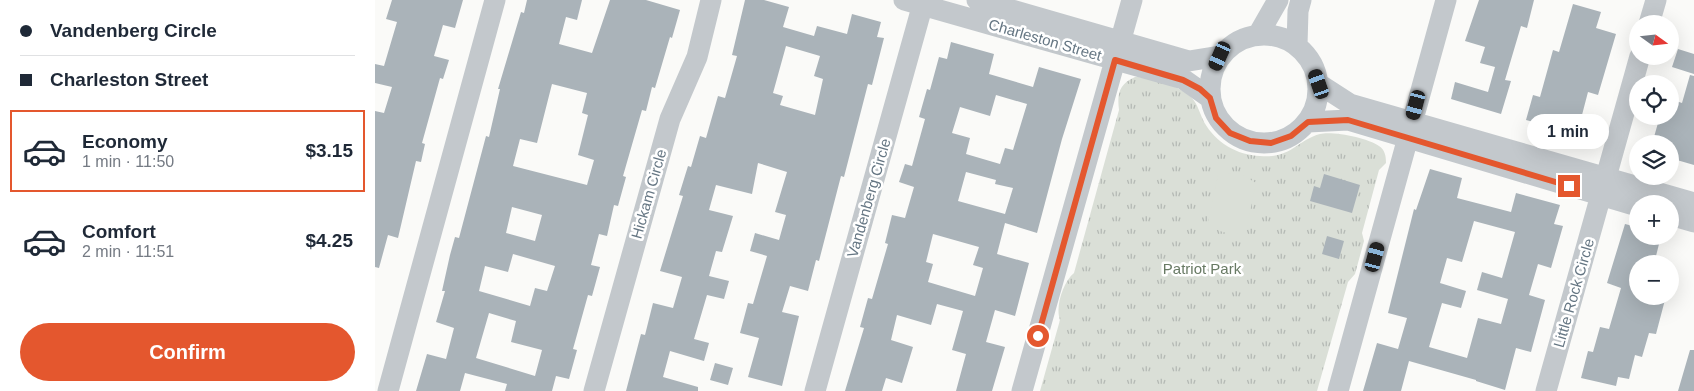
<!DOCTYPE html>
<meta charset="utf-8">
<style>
body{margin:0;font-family:Arial,sans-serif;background:#f6f6f7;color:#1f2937;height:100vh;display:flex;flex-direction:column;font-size:19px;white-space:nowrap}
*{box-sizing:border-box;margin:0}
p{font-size:16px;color:#747a83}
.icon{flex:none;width:28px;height:28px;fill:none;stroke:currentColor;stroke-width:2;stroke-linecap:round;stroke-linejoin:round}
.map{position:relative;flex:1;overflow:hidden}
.details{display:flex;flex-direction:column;background:#fff;width:375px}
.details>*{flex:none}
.guide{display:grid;align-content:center;height:110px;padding:0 20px;background:#fff}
.needle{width:32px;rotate:105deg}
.fabs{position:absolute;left:1254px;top:15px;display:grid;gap:10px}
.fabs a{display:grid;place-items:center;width:50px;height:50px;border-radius:50%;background:#fff;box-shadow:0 5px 20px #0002;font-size:25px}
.end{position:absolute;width:22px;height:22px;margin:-11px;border:6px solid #e4572e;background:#fff;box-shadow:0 0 0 2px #fff}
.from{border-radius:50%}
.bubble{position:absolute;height:35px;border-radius:18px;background:#fff;box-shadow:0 5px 20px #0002;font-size:16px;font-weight:800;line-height:35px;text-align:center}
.car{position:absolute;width:15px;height:30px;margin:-15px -8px;border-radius:6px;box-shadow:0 0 4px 1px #0007;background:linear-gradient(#222 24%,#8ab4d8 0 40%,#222 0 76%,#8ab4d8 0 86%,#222 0)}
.guide b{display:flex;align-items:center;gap:18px;height:48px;font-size:19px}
.guide b+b{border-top:1px solid #e0e1e3}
.guide i{width:12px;height:12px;background:#1f2937}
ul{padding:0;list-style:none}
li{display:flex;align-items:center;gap:15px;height:82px;margin:0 10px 8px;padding:0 10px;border:2px solid transparent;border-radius:0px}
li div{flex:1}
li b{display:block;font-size:19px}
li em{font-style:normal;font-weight:800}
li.selected{border-color:#e4572e}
li>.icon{width:45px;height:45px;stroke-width:1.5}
.cta{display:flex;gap:10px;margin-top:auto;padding:10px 20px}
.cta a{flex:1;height:58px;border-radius:30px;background:#e4572e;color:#fff;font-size:20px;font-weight:800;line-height:58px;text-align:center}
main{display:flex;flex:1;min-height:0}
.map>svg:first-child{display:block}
</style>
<main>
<section class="details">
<div class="guide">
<b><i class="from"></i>Vandenberg Circle</b>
<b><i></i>Charleston Street</b>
</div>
<ul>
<li class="selected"><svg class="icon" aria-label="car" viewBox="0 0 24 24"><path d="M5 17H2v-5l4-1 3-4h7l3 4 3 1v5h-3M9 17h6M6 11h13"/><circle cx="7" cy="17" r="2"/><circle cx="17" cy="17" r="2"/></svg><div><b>Economy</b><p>1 min · 11:50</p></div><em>$3.15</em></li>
<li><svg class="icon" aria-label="car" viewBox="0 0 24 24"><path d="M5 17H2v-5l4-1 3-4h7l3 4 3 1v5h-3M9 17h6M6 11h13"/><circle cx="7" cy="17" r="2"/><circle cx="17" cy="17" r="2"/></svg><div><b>Comfort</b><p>2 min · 11:51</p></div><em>$4.25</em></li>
</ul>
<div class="cta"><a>Confirm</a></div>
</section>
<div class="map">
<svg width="1319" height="391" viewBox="0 0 1319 391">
<defs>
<pattern id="park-tufts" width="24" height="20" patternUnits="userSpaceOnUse" patternTransform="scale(1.25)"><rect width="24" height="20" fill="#dadfd7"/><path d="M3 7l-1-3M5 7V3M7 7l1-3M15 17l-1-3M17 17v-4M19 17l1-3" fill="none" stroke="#b4b9b4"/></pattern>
</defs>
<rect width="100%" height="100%" fill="#fafaf8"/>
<path fill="url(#park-tufts)" d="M760,77C776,77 805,86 817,98C823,105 825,114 829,122C841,143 862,155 885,156C916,159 922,140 945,134C958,131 993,138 1004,146C1010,150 1011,156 1011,163L1004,170L987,233L989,241L980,274L973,282L942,391H665L685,320C680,307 688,282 699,273L744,110C742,94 744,84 760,77Z"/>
<path fill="#dadfd7" d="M863,172L881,183L871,231C857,236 844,234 833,222L843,175Z"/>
<path fill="#aab3b9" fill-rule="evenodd" d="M17,0H88L80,28L68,25L59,56L74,60L68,79L65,78L47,143L50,144L46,162L41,161L23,238L13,235L4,268L0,267V111L9,113L17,87L0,83V64L9,66L22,22L11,19Z
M152,0H207L202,20L191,17L184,44L217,53L235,0H271L305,10L297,38L295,37L280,88L277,87L271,111L267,110L248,176L251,177L243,206L239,205L232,236L224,234L216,265L225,267L217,296L213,295L198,349L202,350L194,379L181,376L177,391H130L132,384L90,373L85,391H41L52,354L71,359L79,328L61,322L70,291H67L75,255L80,237L84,238L111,136L114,137L125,89H123L146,12L149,13ZM177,84L212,93L207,113L213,115L203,155L219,160L212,185L138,166L145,139L162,143ZM137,207L167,215L160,241L131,233ZM138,254L180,266L172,291L160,288L155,306L104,291L110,266L133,272ZM114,313L141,321L136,342L167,350L160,376L101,358Z
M370,0H389L414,7L408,27L439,36L442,26L472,34L477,14L506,22L502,37L509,38L497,85L493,84L469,177L466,176L444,261L441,260L433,291L415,286L407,312L424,316L407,386L373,377L384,338L365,333L373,303L378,304L392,256L375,251L380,233L404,240L411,215L400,212L412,172L383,163L377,194L341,185L334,210L358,216L347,252L341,251L334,276L354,281L349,299L332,295L319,339L334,343L329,361L295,351L288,377L323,387V391H251L266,334L270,335L278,303L298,308L307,277L285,271L308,196L304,195L313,166L316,167L325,136L331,138L343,96L350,98L362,56L357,55ZM411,46L445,56L439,76L448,79L440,115L405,105L408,96L398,93Z
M1104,0H1159L1152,28L1146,26L1130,80L1136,81L1126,114L1076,99L1080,82L1113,92L1120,67L1105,63L1110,47L1090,41Z
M1198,4L1226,12L1221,28L1241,34L1223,95L1213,92L1202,134L1151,120L1158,95L1165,97L1178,50L1184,52Z
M576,42L619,54L614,74L658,87L664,67L706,79L687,139L662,233L630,223L622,254L654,263L640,316L620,310L611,342L630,347L617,391H581L591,354L577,350L588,311L562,304L556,325L522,315L516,340L538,347L527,383L511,378L507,391H470L489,328L485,327L493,298L497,299L513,244L510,243L517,215L530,218L539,187L524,182L530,164L537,166L550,119L544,117L552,89L555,90L564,57L572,59ZM621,95L652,104L638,150L630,148L625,164L591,154L595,138L577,133L585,107L615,116ZM591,172L621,180L620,184L638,188L630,214L583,201ZM558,234L604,247L598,265L608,268L600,296L553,282L558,264L551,262Z
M1303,49L1319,54V74L1297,67Z
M1315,75L1319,76V165L1295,158V144H1277L1285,116H1295V99L1307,103Z
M1055,169L1087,178L1082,198L1136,212L1141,193L1185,205L1179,224L1188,226L1176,268L1163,264L1154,295L1170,300L1156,352L1141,348L1130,390L1101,381V380L1034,361L1026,391H988L1002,343L1023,349L1032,318L1013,313L1039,209L1041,210ZM1099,221L1140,232L1127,278L1107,272L1102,290L1133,299L1126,324L1103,318L1092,358L1054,347L1067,303L1086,308L1091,291L1065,283L1072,258L1087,262Z
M949,174L985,185L977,213L935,201L939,186L945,188Z
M1250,224L1262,227V236H1286L1279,264H1262V296H1291L1281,334L1274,333L1267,357L1260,355L1254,379L1243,377L1241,386L1206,378L1213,351L1218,352L1225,327L1234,329L1246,288L1232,283Z
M952,236L969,241L964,259L947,254Z
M1315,350H1319V391H1303Z
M340,363L358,368L353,385L335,380Z"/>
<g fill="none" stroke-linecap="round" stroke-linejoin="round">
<path stroke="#c3c8cc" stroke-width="21" d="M529,0L808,79L835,98
M602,0L814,61L845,56
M1274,24L1281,0
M883,35L903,0
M835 89a54 54 0 1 1 108 0a54 54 0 1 1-108 0Z
M922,45L923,11L926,0
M944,84L975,104L1319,203
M933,122L973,120L1262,206
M1295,215L1319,222
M13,391L120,0
M219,391L295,119L322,57L336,0
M440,391L549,0
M647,391L757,0
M963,391L1071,0
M1171,391L1265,56"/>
</g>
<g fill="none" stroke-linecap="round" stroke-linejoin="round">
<path stroke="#e4572e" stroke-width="6" d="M663,336L740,60L808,80L825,89L835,98L841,118L855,133L875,141L896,143L916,136L933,122L973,120L1194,186"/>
</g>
<g text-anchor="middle" stroke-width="5" stroke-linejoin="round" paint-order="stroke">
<g font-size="15" fill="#657683" stroke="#fff">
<text transform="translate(670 40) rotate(16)" y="5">Charleston Street</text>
<text transform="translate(274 194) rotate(-74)" y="5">Hickam Circle</text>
<text transform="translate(494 198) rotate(-74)" y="5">Vandenberg Circle</text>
<text transform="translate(1199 293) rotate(-74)" y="5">Little Rock Circle</text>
</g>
<g font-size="15" fill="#687a64" stroke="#fff">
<text x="827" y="274">Patriot Park</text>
</g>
</g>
</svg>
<div class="fabs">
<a><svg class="needle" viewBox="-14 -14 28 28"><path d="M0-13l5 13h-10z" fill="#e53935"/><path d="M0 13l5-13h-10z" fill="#747a83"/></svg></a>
<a><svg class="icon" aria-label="locate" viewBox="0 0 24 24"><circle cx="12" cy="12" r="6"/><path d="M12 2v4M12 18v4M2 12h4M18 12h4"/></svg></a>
<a><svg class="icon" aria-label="layers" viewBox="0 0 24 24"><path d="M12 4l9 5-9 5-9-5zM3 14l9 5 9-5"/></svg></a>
<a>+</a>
<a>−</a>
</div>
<i class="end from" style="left:663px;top:336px"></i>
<i class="end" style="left:1194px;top:186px"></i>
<div class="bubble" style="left:1152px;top:114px;width:82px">1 min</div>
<i class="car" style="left:845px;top:56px;rotate:204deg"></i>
<i class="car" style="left:944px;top:84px;rotate:341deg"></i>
<i class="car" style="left:1041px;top:105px;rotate:195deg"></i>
<i class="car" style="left:1000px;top:257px;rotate:15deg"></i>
</div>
</main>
